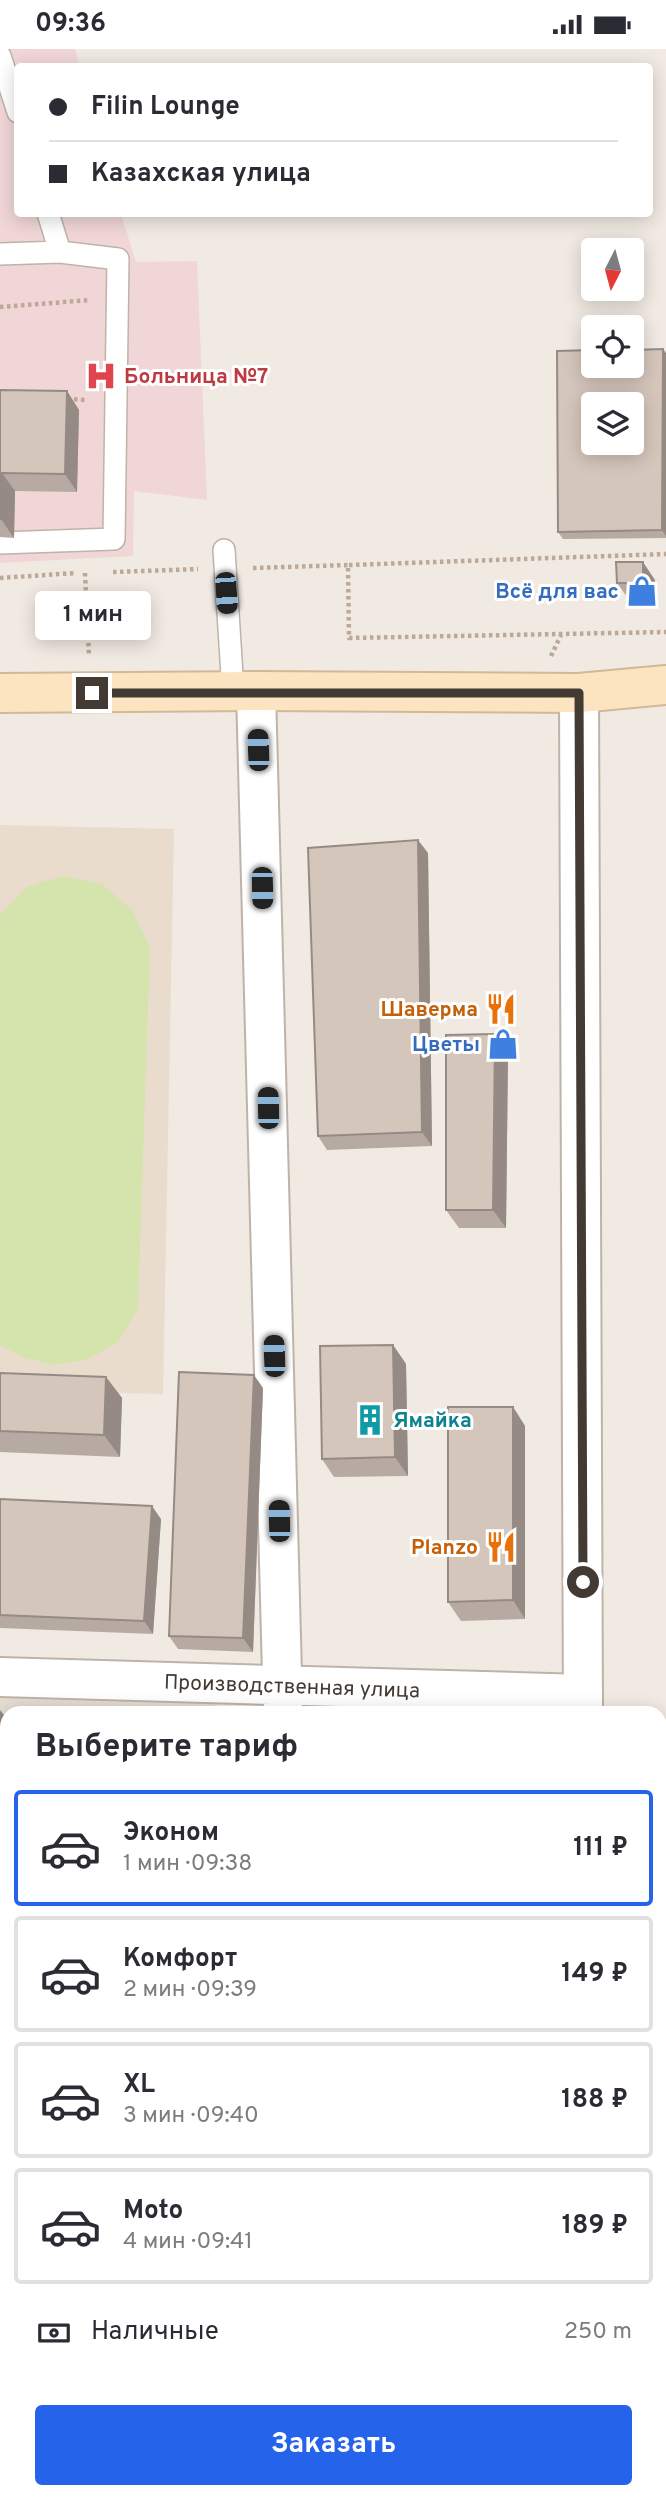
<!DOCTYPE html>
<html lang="ru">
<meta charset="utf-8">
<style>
body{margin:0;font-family:Overpass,sans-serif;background:#f2f2f3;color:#2b2b33;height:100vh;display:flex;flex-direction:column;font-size:26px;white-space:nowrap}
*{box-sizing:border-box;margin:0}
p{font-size:23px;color:#7c7c81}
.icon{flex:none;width:38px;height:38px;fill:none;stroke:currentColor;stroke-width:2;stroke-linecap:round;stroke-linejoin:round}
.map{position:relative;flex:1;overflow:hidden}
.panel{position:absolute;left:0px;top:1657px;width:667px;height:793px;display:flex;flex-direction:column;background:#fff;border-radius:21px 21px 0 0;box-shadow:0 4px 18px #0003}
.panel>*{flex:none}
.banner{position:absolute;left:14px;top:14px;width:639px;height:154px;border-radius:7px;box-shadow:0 4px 18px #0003;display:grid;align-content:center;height:154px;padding:0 35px;background:#fff}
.needle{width:46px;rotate:186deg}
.controls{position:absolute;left:581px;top:189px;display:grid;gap:14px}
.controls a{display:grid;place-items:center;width:63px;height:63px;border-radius:7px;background:#fff;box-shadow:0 4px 18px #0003;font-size:35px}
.end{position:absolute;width:32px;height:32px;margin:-16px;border:9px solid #423a33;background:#fff;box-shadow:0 0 0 4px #fff}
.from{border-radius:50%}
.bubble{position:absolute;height:49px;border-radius:7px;background:#fff;box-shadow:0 4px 18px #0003;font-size:23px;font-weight:700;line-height:49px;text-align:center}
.car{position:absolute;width:21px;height:42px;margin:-21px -10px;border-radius:9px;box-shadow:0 0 5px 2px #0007;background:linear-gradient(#222 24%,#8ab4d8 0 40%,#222 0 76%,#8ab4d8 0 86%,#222 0)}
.banner b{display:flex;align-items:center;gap:24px;height:66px;font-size:26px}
.banner b+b{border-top:2px solid #e1e1e2}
.banner i{width:18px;height:18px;background:#2b2b33}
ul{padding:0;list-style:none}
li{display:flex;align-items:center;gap:21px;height:116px;margin:0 14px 10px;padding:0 21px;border:4px solid #e1e1e2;border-radius:7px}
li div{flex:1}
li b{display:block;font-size:26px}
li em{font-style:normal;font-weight:700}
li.active{border-color:#2563eb}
li>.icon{width:63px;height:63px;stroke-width:1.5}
h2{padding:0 35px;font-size:32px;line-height:84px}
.pay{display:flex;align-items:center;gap:18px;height:77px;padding:0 35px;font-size:26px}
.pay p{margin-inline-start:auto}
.button{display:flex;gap:14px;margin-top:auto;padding:14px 35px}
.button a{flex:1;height:80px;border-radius:7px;background:#2563eb;color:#fff;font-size:28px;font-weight:700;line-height:80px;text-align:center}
.status{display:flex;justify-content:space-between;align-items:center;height:49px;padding:0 35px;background:#fff;direction:ltr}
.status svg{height:19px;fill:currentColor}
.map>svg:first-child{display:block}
</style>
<div class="status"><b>09:36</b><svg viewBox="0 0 49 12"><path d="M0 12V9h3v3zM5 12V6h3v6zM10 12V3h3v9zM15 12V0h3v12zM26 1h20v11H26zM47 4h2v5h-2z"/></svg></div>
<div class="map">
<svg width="666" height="2449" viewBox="0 0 666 2449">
<rect width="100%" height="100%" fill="#f1eae3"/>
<path fill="#e4dbd1" d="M0,1630L217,1636L216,1664H7V2164L0,2166Z
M7,2228V2443H48L41,2449H0V2230Z
M147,2443H426L422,2449H141Z"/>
<path fill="#e9dccd" d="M0,776L174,780L163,1345L0,1341Z"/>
<path fill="#f1d6d7" d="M0,0H75L79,17L18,18V164L121,165L136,213L197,212L207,451L134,442L133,507L0,514Z"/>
<path fill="#d4e4ac" d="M64,827L102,835L133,862L150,899L138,1260L118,1293L86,1311L53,1316L20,1307L0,1296V866L26,838Z"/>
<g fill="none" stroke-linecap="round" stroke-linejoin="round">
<defs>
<path id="service" d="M0,7L18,63
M0,205L60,203L48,164
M0,494L114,490L118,210L60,203
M224,501L233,642"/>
<path id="minor" d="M256,642L283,1664
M0,1628L583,1645
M0,2216L7,2214
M110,2449L117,2443
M395,2449L399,2443"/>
<path id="tertiary" d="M579,644L583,1664
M577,2443V2449"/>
<path id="secondary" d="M0,644L256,642L579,644L666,636"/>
</defs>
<use href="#service" stroke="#beb3a9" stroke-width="24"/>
<use href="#minor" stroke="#beb3a9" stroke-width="42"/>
<use href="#tertiary" stroke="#beb3a9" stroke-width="42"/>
<use href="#secondary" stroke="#d2b896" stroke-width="42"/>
<path stroke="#bca998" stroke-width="4.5" stroke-dasharray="3.5 3.5" stroke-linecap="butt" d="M0,258L90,251
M67,350L86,351
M349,516L666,505
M253,519L348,516L349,589L666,583
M113,523L198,520
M85,524L89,607
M0,529L76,524
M551,607L561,586"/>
<use href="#service" stroke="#fff" stroke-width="21"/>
<use href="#minor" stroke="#fff" stroke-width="38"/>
<use href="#tertiary" stroke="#fff" stroke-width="38"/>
<use href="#secondary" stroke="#fce4c1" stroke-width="38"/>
</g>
<path fill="#b7aaa2" d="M666,304V489L563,490L558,483Z
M0,341L67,342L79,361L77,443L15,442L14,489L0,488Z
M655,531L656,552H630L617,534Z
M428,804L432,1097L327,1101L318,1087Z
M508,1004L506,1179H459L446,1161Z
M393,1296L406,1315L408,1427L334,1428L322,1410Z
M0,1324L106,1328L122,1349L120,1408L0,1403Z
M263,1339L253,1603L178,1600L169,1587Z
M513,1358L525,1377V1570L461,1572L448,1553Z
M0,1450L161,1470L153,1585L0,1579Z
M217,2443H267L270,2447L268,2449H224Z"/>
<path fill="#958b84" d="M663,300L666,304V487L662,481Z
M67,342L79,361L77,443L65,425Z
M2,424L15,442L14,489L1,470Z
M643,513L655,531L656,552L643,534Z
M418,791L428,804L432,1097L422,1083Z
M495,985L508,1004L506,1179L493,1161Z
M393,1296L406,1315L408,1427L395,1408Z
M254,1326L263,1339L253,1603L243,1589Z
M106,1328L122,1349L120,1408L104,1386Z
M513,1358L525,1377V1570L513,1551Z
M152,1457L161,1470L153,1585L144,1572Z
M0,1661L7,1670L4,1724L0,1718Z
M0,1783L1,1839L0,1837Z"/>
<path fill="#d5c6bc" stroke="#958b84" stroke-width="2" fill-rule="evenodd" d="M663,300L662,481L558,483L557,302L593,301V317H632V301ZM593,355H632V394H593Z
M0,341L67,342L65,425L2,424L1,470H0Z
M616,513H643V534H617Z
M418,791L422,1083L318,1087L308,799Z
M495,985L493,1161H446V986Z
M393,1296L395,1408L322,1410L320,1297Z
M179,1323L254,1326L243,1589L169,1587Z
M0,1324L106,1328L104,1386L0,1382Z
M448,1358H513V1551L448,1553Z
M0,1450L152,1457L144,1572L0,1566Z
M77,1659L172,1664H77Z
M7,2071V2136L1,2072Z
M0,2427L7,2436V2443H13L17,2449H0Z
M167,2443H177L186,2449H163Z
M222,2443H250L244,2449H228Z
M307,2443H357L364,2448L302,2449Z"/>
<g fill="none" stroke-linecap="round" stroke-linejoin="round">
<path stroke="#423a33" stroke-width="9" d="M92,644H579L583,1533"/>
</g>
<defs>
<symbol id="hospital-bare" viewBox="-9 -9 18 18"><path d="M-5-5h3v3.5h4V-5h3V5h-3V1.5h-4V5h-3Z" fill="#e0444e" stroke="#fff" stroke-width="2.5" paint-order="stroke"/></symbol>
<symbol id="shop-bare" viewBox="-9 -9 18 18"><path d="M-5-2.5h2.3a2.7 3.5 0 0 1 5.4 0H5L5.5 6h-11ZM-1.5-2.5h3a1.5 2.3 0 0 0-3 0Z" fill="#3f7fe0" stroke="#fff" stroke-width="2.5" paint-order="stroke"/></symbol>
<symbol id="restaurant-bare" viewBox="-9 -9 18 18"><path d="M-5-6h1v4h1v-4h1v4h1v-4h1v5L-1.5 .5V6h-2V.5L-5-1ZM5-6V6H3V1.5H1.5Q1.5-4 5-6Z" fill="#e8710a" stroke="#fff" stroke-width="2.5" paint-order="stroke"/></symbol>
<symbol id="building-bare" viewBox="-9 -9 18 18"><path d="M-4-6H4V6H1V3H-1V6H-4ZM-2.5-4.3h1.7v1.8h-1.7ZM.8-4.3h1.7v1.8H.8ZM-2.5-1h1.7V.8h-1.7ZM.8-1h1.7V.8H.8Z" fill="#0f9aa8" stroke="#fff" stroke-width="2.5" paint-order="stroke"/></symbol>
</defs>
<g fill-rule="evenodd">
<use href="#hospital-bare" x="79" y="305" width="44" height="44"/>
<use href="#shop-bare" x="620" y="520" width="44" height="44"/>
<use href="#restaurant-bare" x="479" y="938" width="44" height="44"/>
<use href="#shop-bare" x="481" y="973" width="44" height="44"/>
<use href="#building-bare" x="348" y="1349" width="44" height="44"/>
<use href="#restaurant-bare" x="479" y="1476" width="44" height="44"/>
</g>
<g text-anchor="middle" stroke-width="6" stroke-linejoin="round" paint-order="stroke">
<g font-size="21" font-weight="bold" fill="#be3a42" stroke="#fff" text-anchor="start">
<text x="124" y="334">Больница №7</text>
</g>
<g font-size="21" font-weight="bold" fill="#366cbe" stroke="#fff" text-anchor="end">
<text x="619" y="549">Всё для вас</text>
<text x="480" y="1002">Цветы</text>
</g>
<g font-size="21" font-weight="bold" fill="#c56008" stroke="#fff" text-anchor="end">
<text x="478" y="967">Шаверма</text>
<text x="478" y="1505">Planzo</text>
</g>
<g font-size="21" font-weight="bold" fill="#0d838f" stroke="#fff" text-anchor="start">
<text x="393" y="1378">Ямайка</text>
</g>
<g font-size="21" fill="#423a33" stroke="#fff">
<text transform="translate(292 1637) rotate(2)" y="7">Производственная улица</text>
</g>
</g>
</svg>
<div class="controls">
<a><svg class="needle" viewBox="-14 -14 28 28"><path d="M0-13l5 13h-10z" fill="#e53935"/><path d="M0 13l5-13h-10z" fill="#7c7c81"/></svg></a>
<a><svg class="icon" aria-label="locate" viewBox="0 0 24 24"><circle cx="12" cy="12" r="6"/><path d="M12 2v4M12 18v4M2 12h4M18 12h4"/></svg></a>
<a><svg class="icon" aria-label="layers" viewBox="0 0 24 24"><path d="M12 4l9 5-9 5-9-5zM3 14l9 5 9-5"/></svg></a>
</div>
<i class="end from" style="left:583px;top:1533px"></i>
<i class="end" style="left:92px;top:644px"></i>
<div class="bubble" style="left:35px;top:542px;width:116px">1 мин</div>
<i class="car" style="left:226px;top:544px;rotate:176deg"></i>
<i class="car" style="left:258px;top:701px;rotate:358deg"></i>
<i class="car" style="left:262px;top:839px;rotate:179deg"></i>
<i class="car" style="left:268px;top:1059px;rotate:359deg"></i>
<i class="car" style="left:274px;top:1307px;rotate:358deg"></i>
<i class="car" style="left:279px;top:1472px;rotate:359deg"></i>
<div class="banner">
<b><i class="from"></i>Filin Lounge</b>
<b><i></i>Казахская улица</b>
</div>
<section class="panel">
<h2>Выберите тариф</h2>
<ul>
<li class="active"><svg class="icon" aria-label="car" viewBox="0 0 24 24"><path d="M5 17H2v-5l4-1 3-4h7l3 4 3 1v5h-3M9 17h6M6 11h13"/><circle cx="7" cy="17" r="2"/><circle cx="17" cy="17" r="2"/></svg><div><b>Эконом</b><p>1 мин · 09:38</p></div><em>111 ₽</em></li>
<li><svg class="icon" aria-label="car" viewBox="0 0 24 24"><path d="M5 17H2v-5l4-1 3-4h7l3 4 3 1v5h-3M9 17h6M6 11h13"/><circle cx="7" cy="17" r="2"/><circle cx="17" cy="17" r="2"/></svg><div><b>Комфорт</b><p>2 мин · 09:39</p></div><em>149 ₽</em></li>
<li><svg class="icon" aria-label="car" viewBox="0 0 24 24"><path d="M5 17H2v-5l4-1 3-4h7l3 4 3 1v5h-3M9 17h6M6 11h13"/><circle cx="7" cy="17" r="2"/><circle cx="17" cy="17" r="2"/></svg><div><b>XL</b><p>3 мин · 09:40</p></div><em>188 ₽</em></li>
<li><svg class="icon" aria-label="car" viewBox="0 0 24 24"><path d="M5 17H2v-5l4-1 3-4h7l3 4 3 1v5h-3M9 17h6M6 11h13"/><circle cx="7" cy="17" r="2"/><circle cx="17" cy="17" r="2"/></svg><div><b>Moto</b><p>4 мин · 09:41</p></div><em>189 ₽</em></li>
</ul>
<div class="pay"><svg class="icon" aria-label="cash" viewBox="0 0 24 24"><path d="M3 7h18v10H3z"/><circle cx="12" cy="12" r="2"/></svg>Наличные<p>250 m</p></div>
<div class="button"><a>Заказать</a></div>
</section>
</div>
